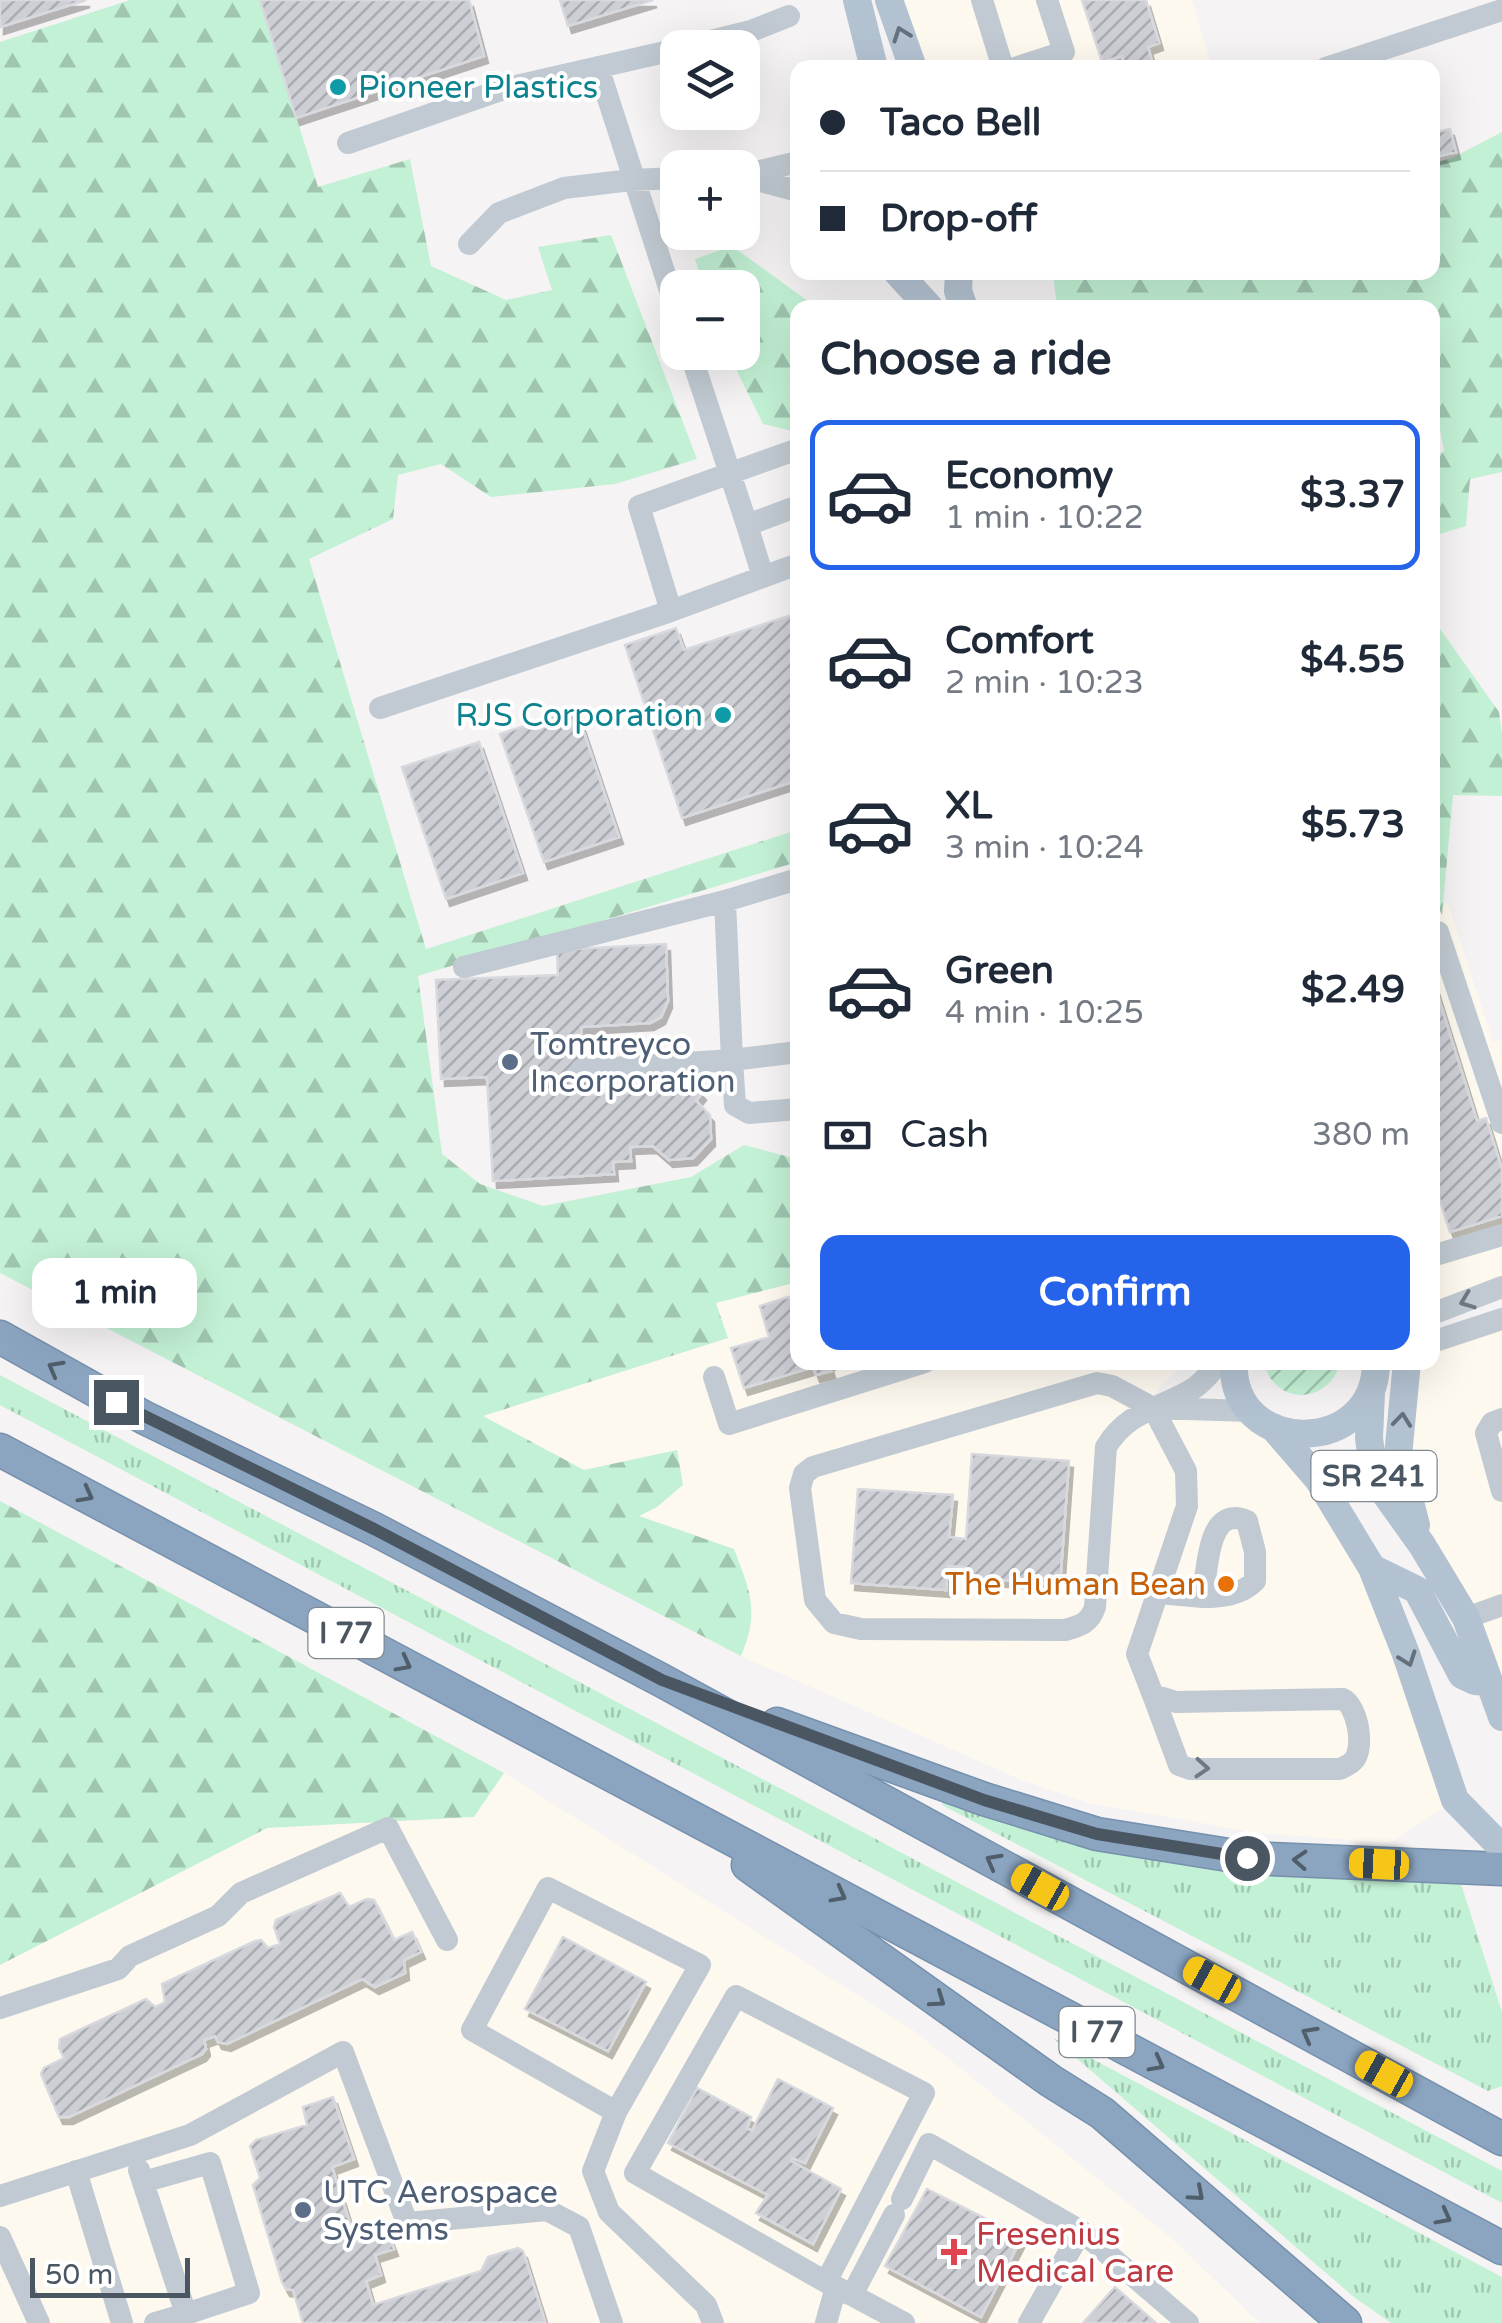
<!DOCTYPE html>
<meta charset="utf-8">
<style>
body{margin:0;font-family:"Varela Round",sans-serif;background:#f6f6f7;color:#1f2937;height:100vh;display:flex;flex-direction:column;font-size:38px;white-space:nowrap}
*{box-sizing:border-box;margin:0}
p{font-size:32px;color:#747a83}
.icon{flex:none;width:55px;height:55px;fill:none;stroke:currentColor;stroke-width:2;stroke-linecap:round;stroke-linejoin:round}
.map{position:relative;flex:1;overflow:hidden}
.panel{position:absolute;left:790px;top:300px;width:650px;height:1070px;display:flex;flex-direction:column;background:#fff;border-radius:20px;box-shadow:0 10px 40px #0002}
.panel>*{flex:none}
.guide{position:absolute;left:790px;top:60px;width:650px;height:220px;border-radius:20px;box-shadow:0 10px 40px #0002;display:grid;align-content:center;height:220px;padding:0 30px;background:#fff}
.tools{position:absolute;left:660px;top:30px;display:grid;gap:20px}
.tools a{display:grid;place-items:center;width:100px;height:100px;border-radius:20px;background:#fff;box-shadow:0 10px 40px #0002;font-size:50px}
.scale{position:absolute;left:30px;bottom:25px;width:160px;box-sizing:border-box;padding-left:10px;border:5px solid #4a5661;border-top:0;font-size:28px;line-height:35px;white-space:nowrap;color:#4a5661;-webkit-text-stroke:8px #fff;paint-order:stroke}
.end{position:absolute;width:45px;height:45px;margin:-22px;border:12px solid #4a5661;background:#fff;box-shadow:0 0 0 5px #fff}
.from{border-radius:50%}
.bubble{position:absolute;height:70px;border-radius:20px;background:#fff;box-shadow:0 10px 40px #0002;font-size:32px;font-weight:700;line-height:70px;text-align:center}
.car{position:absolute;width:30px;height:60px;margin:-30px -15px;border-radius:12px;box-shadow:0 0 8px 2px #0007;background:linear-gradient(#f5c518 24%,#345 0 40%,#f5c518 0 76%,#345 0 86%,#f5c518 0)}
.guide b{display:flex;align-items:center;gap:35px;height:95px;font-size:38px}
.guide b+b{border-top:2px solid #e0e1e3}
.guide i{width:25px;height:25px;background:#1f2937}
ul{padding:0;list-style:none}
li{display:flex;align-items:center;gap:30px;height:150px;margin:0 20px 15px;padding:0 10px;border:5px solid transparent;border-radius:20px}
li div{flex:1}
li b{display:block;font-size:38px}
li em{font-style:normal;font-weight:700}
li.current{border-color:#2563eb}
li>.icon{width:90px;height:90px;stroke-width:1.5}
h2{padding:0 30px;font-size:45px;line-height:120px}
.pay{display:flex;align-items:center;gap:25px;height:110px;padding:0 30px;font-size:38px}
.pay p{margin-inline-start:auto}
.cta{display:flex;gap:20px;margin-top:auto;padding:20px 30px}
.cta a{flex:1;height:115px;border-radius:20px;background:#2563eb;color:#fff;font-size:40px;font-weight:700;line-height:115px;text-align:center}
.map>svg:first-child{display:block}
</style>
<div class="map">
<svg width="1502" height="2323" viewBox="0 0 1502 2323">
<defs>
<pattern id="grass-tufts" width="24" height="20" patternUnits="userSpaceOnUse" patternTransform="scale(2.5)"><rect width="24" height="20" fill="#c3f1d5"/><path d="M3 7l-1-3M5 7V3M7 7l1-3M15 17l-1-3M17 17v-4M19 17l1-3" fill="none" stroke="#a0c6b0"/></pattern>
<pattern id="forest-firs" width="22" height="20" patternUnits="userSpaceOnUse" patternTransform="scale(2.5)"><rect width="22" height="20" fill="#c3f1d5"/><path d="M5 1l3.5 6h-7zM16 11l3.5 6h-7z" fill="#a0c6b0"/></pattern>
<pattern id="garden-furrows" width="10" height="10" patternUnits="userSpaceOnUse" patternTransform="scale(2.5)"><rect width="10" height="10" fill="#c3f1d5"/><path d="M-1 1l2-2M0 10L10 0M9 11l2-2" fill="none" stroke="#a0c6b0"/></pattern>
<pattern id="building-hatch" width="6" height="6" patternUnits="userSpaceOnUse" patternTransform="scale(2.5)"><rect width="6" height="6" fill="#cdcfd5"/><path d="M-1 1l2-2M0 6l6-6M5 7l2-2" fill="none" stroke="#a8abb0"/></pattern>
<filter id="shadow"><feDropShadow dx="4" dy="7" stdDeviation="0" flood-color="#0004"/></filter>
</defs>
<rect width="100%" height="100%" fill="#f5f3f3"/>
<path fill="#fdf9ef" d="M889,0H1192L1212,67H913Z
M1432,892L1439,906L1448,903L1493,1042L1502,1040V1287L1432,1314Z
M797,1282L798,1362L1185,1363L1160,1386L1144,1411H1250L1372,1568L1455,1800L1390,1843L1259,1833L1126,1810L1088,1803L1019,1779L741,1656L751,1631L694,1534L637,1516L677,1450L584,1470L481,1416L727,1338L715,1303Z
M1502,1319V1717L1410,1509L1407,1363L1432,1362L1433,1342Z
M0,1527L504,1773L913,2030L1169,2236L1260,2323H0Z"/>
<path fill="url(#grass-tufts)" d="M0,1375L1502,2171V2203L0,1405Z
M944,1800L1461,1884L1502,2012V2086L1488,2091L942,1805Z
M1053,2038L1502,2277V2323H1391L1354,2297Z"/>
<path fill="url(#forest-firs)" d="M130,0H260L318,187L410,159L431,266L506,300L552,290L538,247L611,235L697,459L615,484L491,497L441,464L398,475L393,519L309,559L426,949L797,830V862L418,976L442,1154L480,1184L543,1206L691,1177L744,1145L797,1159V1282L716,1303L728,1338L483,1416L584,1470L677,1450L683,1485L657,1507L639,1516L734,1549C750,1591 760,1611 741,1656L0,1273V42Z
M1502,132V472L1470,479L1466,526L1433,536V459L1444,451L1433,391L1432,308L1057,307L1053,273L1432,272L1433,163L1452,158Z
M732,246L816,307L798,308L797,432L763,424L728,353L742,352V288L704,287L695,259Z
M1433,619L1499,712L1502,734V796L1453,795L1442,915L1432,893Z
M0,1501L504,1773L474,1817L267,1828L0,1965Z"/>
<path fill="url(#garden-furrows)" d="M1264,1363V1362L1340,1363C1329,1405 1274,1406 1264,1363Z"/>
<path fill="url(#building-hatch)" stroke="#d7d9de" stroke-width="2.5" filter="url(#shadow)" d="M0,0H86L0,27Z
M260,0H469L484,56L296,118Z
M560,0H653L568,26Z
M1082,0H1146L1159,43L1148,47L1154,68H1125L1122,56L1102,62Z
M1450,129L1456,152L1436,157L1432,133Z
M798,613V780L682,818L625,645L676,628L684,650Z
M576,709L619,837L544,862L500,734Z
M479,742L523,873L446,899L402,767Z
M666,944L668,1001L661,1017L650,1023L581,1027L582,1095L683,1090V1097L694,1085L702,1093L696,1101L710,1115L711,1139L693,1158L669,1160L653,1146L630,1147L631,1161L613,1162L614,1174L493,1181L487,1077L441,1079L436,980L558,975L557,950Z
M1432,977L1477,1121L1486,1118L1502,1170V1216L1450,1232L1432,1176Z
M798,1294V1362H832L829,1364L831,1371L816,1375L813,1367L744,1388L731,1348L769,1337L760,1306Z
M972,1454L1069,1461L1060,1584L964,1577L965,1567L948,1566L946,1590L851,1583L858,1489L953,1495L949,1537L966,1539Z
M340,1893L349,1907L367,1899L374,1900L394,1940L412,1932L421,1952L404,1960L405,1973L375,1987L362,1979L227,2044L218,2042L215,2036L204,2040L206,2049L202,2054L69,2117H59L41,2074L44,2068L64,2058L59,2048L60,2039L146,1999L155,2007L165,2002L162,1984L255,1941L261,1940L268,1948L280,1944L274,1927L276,1920Z
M563,1937L646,1982L608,2051L525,2009Z
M778,2079L833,2108L805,2163L792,2158L791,2161L841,2189L813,2244L756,2213L768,2195L668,2143L697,2088L751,2117L747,2128L752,2131Z
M333,2097L354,2159L332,2167L356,2243L388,2233L394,2249L375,2255L381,2275L366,2281L373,2305L481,2271L488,2257L518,2248L523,2251L545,2322L303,2323L293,2290L286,2289L282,2282L253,2185L260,2178L250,2146L256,2140L307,2125L303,2107Z
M927,2189L1022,2237L981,2317L885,2266Z
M1115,2287L1156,2323H1083Z"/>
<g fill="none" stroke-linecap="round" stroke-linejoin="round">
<defs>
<path id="highway" d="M0,1337L145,1418L374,1529L661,1680L1502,2139
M0,1450L1502,2248
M777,1724L984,1799L1097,1834L1247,1858L1502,1869
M748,1865L1051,2081L1102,2113L1345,2323"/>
</defs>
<use href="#highway" stroke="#7690ad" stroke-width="35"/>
<path stroke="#c1cad2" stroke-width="22" d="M982,0L1003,68
M682,48L751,31L789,16
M598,67L678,315
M1015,68L1064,52L1047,0
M1326,68L1502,10
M348,143L507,88L678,49
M743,175L798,162
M742,176L798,191
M469,244L499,213L564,188L631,180L678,178
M690,352L747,525L798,506
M747,525L763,577
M671,611L639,506L798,449
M380,708L671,611L798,564
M798,879L725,901L732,1060L798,1052
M1432,931L1438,932L1502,1123
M464,967L725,901
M581,1070L732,1060L735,1105L749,1113L798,1109
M1432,1256L1502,1235
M1432,1314L1502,1287
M1432,1342L1502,1319
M1220,1362C1211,1372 1202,1384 1191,1390C1157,1410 1128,1411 1106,1447L1095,1607C1090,1623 1080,1626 1065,1630L861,1629L834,1623L815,1600L800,1488L804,1474L813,1467L1097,1383L1112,1386L1153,1408L1250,1411
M714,1377L729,1424L925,1362
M1502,1419L1492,1423L1486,1433L1502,1491
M1158,1593L1203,1597C1207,1572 1207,1503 1247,1521L1255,1552V1581C1241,1595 1222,1597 1203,1597
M1466,1618L1502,1605
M1153,1695L1179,1765L1190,1769H1340C1344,1767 1351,1764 1354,1760C1365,1746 1357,1706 1343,1699L1176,1702L1153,1695L1137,1654L1187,1506L1186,1471L1153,1408
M0,2008L118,1969L130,1956L218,1916L241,1893L388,1828L447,1940
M616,2112L472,2030L548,1888L700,1965L616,2112L593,2171L609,2212L706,2305L713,2323
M139,2170L186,2314L155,2323
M76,2171L122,2323
M143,2182L210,2163L249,2293L186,2314
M0,2196L190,2135L343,2052L407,2223L547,2210L579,2227L612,2323
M902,2199L929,2144L1081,2231
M894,2215L852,2295L904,2323
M0,2237L39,2323
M826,2282L635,2173L736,1996L924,2093L826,2282L836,2287
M826,2323L836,2287L849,2294
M1029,2323L1081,2231L1188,2323"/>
<path stroke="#b3c2d1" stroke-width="28" d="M857,0L874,68
M889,0L913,68
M897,272L930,308
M959,272L958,291L964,308
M1234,1362C1229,1456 1376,1459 1376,1362
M1407,1362L1398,1456L1416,1525
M1371,1392L1369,1438L1374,1478L1422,1545L1466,1618L1502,1717
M1273,1427L1318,1479L1372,1568L1406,1654L1455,1800L1502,1848
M1372,1568L1417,1590L1462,1675L1475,1681L1489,1682"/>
<use href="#highway" stroke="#8ba5c1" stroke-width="32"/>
</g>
<defs><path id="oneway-chevron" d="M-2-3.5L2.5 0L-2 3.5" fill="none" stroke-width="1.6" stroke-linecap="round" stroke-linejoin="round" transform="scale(2.5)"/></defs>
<g stroke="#64717d">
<use href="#oneway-chevron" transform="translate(901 34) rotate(-110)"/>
<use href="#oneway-chevron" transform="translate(1402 1420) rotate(-84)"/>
<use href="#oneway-chevron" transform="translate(1408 1659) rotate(70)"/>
</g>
<g stroke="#6e7983">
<use href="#oneway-chevron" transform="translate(1467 1301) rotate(159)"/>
<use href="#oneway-chevron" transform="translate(1202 1768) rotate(4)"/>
</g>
<g stroke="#505e6b">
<use href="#oneway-chevron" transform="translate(55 1368) rotate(-151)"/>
<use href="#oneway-chevron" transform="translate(86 1495) rotate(28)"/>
<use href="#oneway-chevron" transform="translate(404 1664) rotate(28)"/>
<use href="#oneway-chevron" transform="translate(1300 1860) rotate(-177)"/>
<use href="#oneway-chevron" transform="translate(993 1861) rotate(-151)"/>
<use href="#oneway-chevron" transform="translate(839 1895) rotate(28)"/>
<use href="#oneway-chevron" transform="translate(938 2000) rotate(35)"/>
<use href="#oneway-chevron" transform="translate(1309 2034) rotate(-151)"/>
<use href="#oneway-chevron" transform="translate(1157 2064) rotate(28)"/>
<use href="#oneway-chevron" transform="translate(1197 2194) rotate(41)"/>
<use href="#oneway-chevron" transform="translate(1444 2217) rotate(28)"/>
</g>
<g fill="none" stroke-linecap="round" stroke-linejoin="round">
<path stroke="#4a5661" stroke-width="12" d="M116,1402L374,1529L662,1680L984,1800L1097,1834L1247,1858"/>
</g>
<g fill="#0f9aa8" stroke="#fff" stroke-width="4">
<circle cx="338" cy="87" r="10"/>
<circle cx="723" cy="715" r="10"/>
</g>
<g fill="#5c6f8a" stroke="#fff" stroke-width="4">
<circle cx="510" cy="1062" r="10"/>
<circle cx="303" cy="2210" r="10"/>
</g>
<circle fill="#e8710a" stroke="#fff" stroke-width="4" cx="1226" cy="1584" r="10"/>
<path fill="#e0444e" stroke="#fff" stroke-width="4" d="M949 2237h10v10h10v10h-10v10h-10v-10h-10v-10h10z"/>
<g text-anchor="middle" stroke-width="8" stroke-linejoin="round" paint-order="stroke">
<g fill="#fff" stroke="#808990" stroke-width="2.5">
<rect x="1311.5" y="1451" width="125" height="50" rx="8"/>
<rect x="308.5" y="1608" width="75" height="50" rx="8"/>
<rect x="1059.5" y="2007" width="75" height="50" rx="8"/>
</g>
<g font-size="30" font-weight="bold" fill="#4a5661">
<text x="1374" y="1486">SR 241</text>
<text x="346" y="1643">I 77</text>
<text x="1097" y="2042">I 77</text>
</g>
<g font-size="32" fill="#0d838f" stroke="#fff" text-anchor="start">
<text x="358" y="98">Pioneer Plastics</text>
<text x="703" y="726" text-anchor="end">RJS Corporation</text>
</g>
<g font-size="32" fill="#4e5e75" stroke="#fff" text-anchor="start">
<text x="530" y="1055">Tomtreyco<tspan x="530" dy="37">Incorporation</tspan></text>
<text x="323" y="2203">UTC Aerospace<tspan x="323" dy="37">Systems</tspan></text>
</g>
<g font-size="32" fill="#c56008" stroke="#fff" text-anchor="end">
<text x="1206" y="1595">The Human Bean</text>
</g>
<g font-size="32" fill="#be3a42" stroke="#fff" text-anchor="start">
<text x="976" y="2245">Fresenius<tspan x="976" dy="37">Medical Care</tspan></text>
</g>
</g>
</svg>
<div class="tools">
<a><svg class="icon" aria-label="layers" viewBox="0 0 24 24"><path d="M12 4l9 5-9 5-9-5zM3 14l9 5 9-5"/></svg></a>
<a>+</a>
<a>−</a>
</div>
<div class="scale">50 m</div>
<i class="end from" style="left:1247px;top:1858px"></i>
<i class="end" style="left:116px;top:1402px"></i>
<div class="bubble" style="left:32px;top:1258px;width:165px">1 min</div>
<i class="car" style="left:1379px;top:1864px;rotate:273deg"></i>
<i class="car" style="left:1040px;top:1887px;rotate:299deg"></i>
<i class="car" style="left:1212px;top:1980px;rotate:299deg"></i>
<i class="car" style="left:1384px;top:2074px;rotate:299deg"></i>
<div class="guide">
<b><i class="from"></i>Taco Bell</b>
<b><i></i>Drop-off</b>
</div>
<section class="panel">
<h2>Choose a ride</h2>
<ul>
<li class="current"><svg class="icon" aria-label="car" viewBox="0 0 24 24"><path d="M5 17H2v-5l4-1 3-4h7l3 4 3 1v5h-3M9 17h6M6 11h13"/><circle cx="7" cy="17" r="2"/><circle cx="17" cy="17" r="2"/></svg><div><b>Economy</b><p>1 min · 10:22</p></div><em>$3.37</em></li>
<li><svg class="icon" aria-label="car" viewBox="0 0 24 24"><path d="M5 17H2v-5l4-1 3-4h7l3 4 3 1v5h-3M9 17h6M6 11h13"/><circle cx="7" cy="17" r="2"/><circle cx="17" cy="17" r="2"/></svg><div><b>Comfort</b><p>2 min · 10:23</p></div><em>$4.55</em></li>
<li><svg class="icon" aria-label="car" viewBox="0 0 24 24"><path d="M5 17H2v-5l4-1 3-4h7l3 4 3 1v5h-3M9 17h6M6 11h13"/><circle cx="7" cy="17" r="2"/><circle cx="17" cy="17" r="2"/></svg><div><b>XL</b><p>3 min · 10:24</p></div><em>$5.73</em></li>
<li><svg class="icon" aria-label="car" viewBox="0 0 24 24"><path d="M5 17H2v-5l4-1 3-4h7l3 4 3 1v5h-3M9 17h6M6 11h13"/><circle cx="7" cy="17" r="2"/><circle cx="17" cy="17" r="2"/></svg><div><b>Green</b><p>4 min · 10:25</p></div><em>$2.49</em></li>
</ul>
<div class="pay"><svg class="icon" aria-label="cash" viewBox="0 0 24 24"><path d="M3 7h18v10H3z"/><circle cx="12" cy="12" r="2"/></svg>Cash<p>380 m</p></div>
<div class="cta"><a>Confirm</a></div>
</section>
</div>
